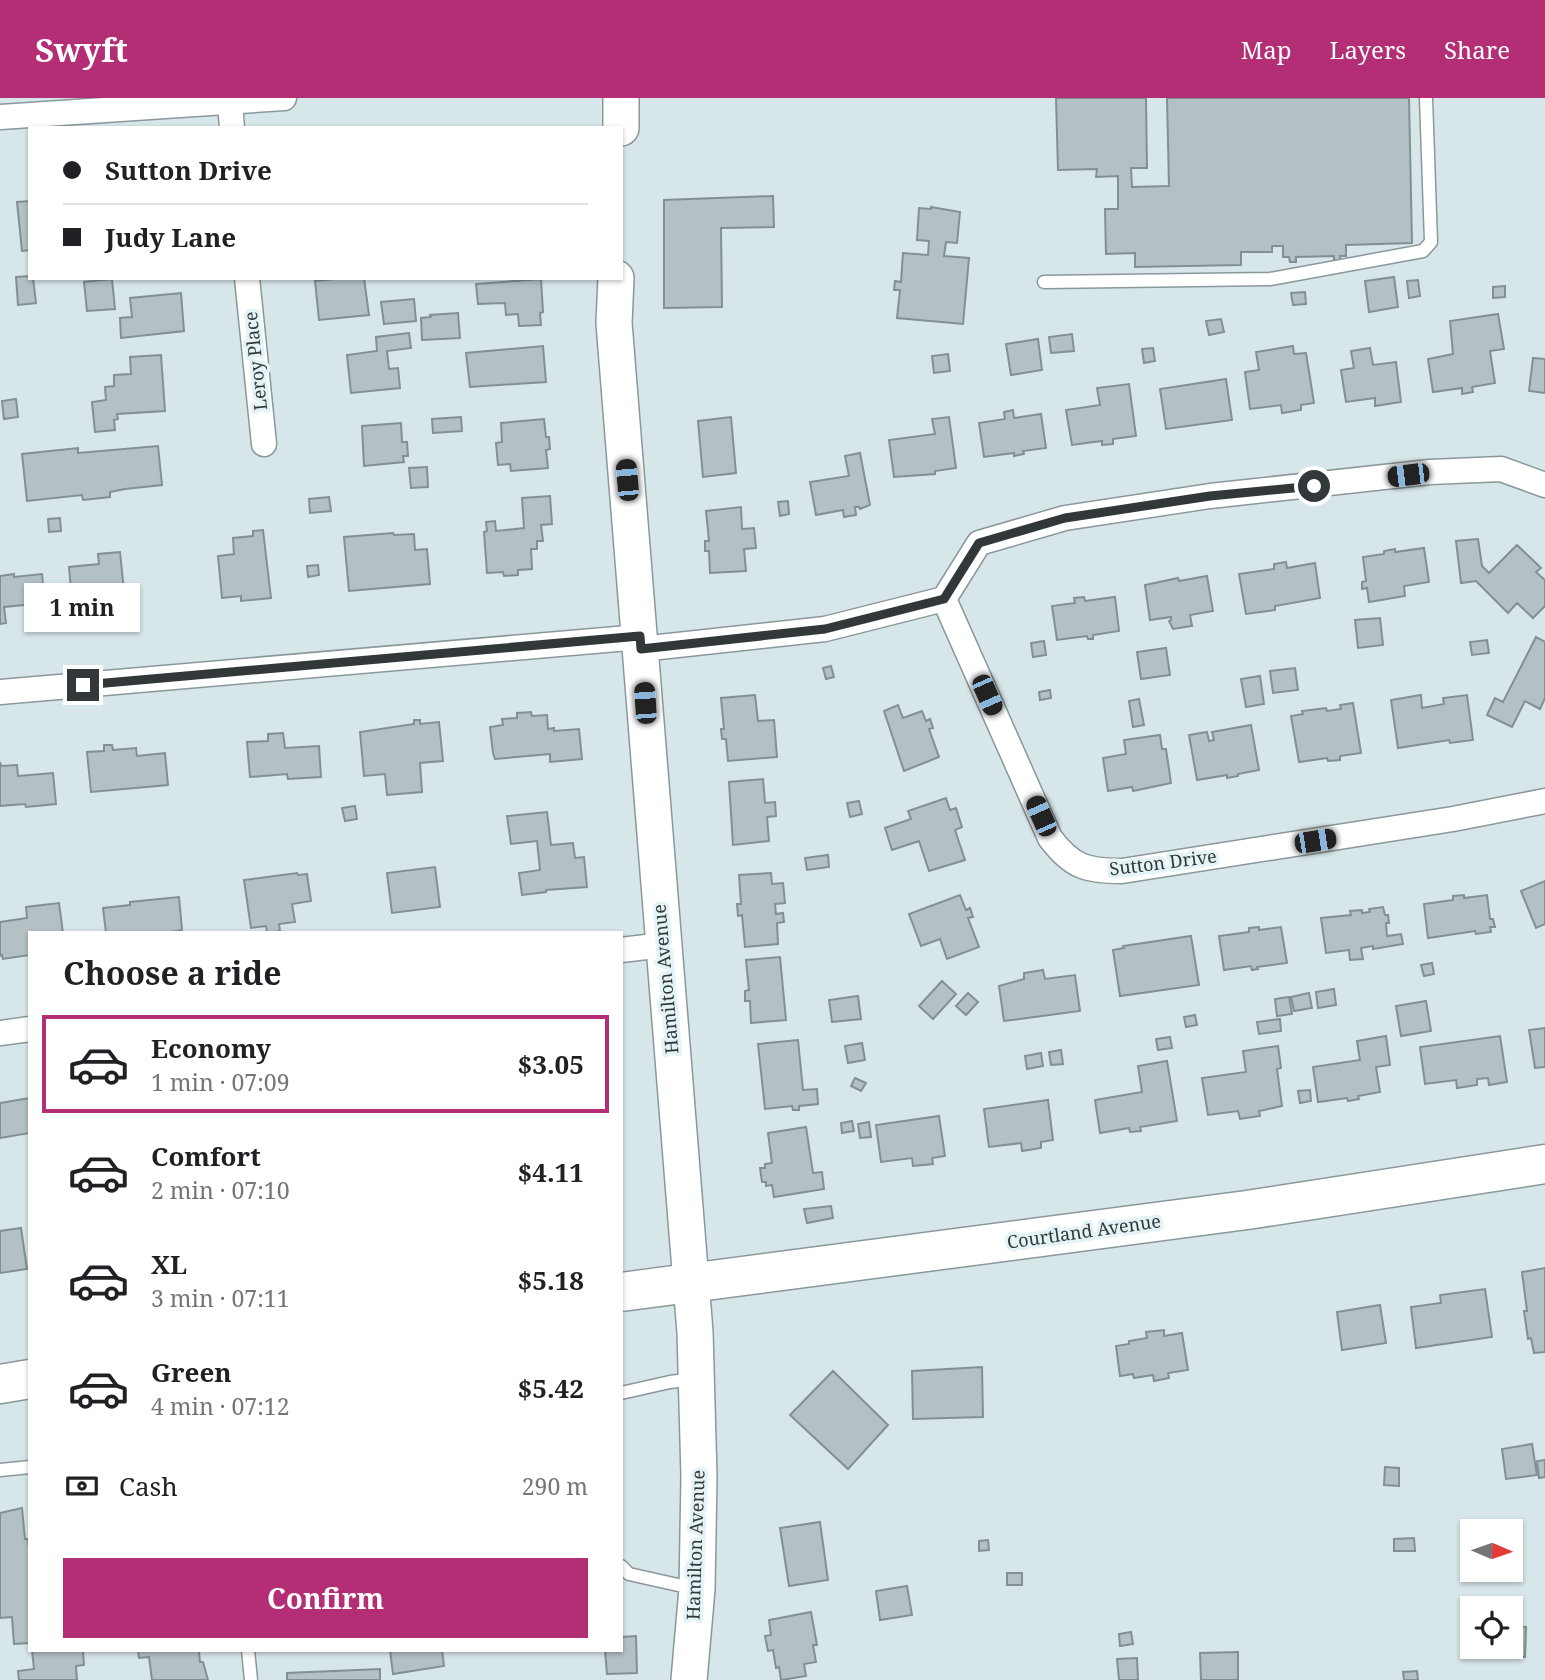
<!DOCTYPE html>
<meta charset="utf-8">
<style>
body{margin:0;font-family:"Noto Serif",serif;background:#f6f6f6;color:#202124;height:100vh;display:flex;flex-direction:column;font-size:26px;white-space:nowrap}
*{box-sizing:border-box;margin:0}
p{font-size:23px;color:#757577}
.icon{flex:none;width:38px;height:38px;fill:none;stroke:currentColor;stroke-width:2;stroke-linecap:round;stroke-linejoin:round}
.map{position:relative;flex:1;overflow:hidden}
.details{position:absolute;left:28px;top:833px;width:595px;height:721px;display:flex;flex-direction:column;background:#fff;border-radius:0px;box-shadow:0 2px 5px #0004}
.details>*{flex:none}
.guide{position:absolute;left:28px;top:28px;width:595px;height:154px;border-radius:0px;box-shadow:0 2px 5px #0004;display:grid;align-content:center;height:154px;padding:0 35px;background:#fff}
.needle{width:46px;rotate:92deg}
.fabs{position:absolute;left:1460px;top:1421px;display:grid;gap:14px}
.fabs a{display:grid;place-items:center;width:63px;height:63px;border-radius:0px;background:#fff;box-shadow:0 2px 5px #0004;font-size:35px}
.end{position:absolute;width:32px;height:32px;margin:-16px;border:9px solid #323839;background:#fff;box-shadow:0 0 0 4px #fff}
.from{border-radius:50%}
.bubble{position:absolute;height:49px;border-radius:0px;background:#fff;box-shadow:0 2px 5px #0004;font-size:23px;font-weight:700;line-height:49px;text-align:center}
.car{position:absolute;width:21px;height:42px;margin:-21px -10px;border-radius:9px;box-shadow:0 0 5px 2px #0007;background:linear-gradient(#222 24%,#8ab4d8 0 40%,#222 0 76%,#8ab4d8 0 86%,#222 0)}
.guide b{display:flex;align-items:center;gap:24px;height:66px;font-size:26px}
.guide b+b{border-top:2px solid #e0e0e0}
.guide i{width:18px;height:18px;background:#202124}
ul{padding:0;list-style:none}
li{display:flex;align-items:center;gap:21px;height:98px;margin:0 14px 10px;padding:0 21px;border:4px solid transparent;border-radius:0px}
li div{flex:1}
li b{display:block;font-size:26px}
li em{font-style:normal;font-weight:700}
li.active{border-color:#b32e74}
li>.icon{width:63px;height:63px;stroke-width:1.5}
h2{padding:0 35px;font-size:32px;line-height:84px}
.pay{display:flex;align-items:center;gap:18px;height:77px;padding:0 35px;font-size:26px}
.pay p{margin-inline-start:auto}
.cta{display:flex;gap:14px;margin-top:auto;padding:14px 35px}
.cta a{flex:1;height:80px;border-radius:0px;background:#b32e74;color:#fff;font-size:28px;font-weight:700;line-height:80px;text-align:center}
header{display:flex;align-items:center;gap:42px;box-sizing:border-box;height:98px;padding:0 35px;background:#b32e74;color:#fff}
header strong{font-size:33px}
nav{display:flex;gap:38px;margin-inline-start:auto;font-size:24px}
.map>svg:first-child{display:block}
</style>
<header>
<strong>Swyft</strong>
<nav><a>Map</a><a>Layers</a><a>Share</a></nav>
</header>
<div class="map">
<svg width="1545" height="1582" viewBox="0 0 1545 1582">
<rect width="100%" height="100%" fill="#d7e6e9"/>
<path fill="#b3c1c4" stroke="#839093" stroke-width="2" d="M1056,0H1146L1147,70H1131L1132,89L1169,88L1167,0H1409L1412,145L1346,147V158H1340V163H1334V158L1296,159V164H1290L1289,159H1283V148H1272V154H1241V167L1135,169V155L1106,156L1105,111H1118V78L1096,79L1097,71L1058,72Z
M773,98L774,129L721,130L722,209L664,210V102Z
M30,103V152L22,153L17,104Z
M931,109L960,114L957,145L946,144L944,158L969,160L963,226L897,220L900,192H894L895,183L901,184L903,155L928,157L929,143L917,142L919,110L931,111Z
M30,178V180H33L36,205L18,207L16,179Z
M1394,179L1398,209L1369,214L1365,183Z
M345,180H364L369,217L319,222L315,183Z
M112,181L115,211L87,213L84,184Z
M541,181L543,214L540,215L541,227L519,228L518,216L506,217L505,205L478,206L476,186Z
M1418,182L1420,198L1409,200L1407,183Z
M1505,188V199L1493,200V189Z
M1305,194L1306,206L1293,207L1291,195Z
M181,195L184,233L121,240L120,220L132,219L130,200Z
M414,201L416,223L384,226L381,204Z
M458,215L460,240L422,242L421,220L431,219L430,217Z
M1498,216L1504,251L1490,253L1495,285L1472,289L1473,294L1462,296V290L1433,294L1428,261L1453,256L1450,223Z
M1221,221L1224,234L1209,237L1206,223Z
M409,235L411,250L387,253L389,271L398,270L400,290L351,295L347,257L377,253L376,239Z
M1072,236L1074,253L1051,255L1049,239Z
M1038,241L1042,272L1011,277L1006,246Z
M543,248L546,284L470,289L466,255Z
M1293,248L1294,256L1306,255L1314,305L1301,307V312L1282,315L1281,307L1250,311L1245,274L1259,272L1256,254Z
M1153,250L1155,263L1144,265L1142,251Z
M1370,250L1373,267L1396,264L1401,304L1375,308V300L1346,304L1341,272L1354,270L1351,253Z
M948,256L950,273L934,275L932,258Z
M161,257L165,313L117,316L118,321L114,322L115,332L95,334L92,304L106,302L105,289L114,288V277L131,276L130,259Z
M1533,260L1545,261V295L1529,293Z
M1226,281L1232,322L1166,331L1160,291Z
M1129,286L1136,338L1113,341V346L1102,347V343L1072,347L1066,312L1100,307L1097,290Z
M16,301L18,319L4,321L2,303Z
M1013,312L1014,320L1041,316L1046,350L1023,353L1024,356L1014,358V355L984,359L979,325L1005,321L1004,314Z
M461,319L462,333L433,335L432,321Z
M731,319L736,375L703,379L698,323Z
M949,319L956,370L935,373V376L894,379L889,342L935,336L932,321Z
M544,321L546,339H549L550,351L546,352L548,370L511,373L510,366L498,367L496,345L502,344L501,325Z
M401,325L402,344H407L408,358H403L404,364L364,368L362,328Z
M158,348L162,387L125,391L110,394V399L83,402L82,397L27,403L22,356L78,350V355Z
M860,355L870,407L860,411L859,409H855L856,417L844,419L843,412L816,417L810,384L849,378L845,358Z
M427,369L428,389L411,390L409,370Z
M550,398L552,426L541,427L543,443H537V451H531L532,471L518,472V477L504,478L503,474L487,475L484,434L487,433L486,424L495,423L496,433L524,430L522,400Z
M329,399L331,413L310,415L309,401Z
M788,403L789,416L780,418L778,404Z
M741,409L742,431L754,430L756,450L744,451L746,473L710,475L709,453H705V443H709L706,413Z
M60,420L61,433L49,434L48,421Z
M263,432L271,500L241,503V498L222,500L218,458L234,456L233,440L253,438V433Z
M393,435L394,437L414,436L415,452L427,451L430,486L349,493L344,439Z
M1478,441L1482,468L1489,475L1517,447L1541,470L1536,474L1545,482V508L1533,520L1517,505L1508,515L1476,483L1461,485L1456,443Z
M1424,450L1429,484L1404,488L1405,498L1369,504L1367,490L1362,491V484L1366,483L1363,459L1384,456V453L1395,451V454Z
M120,454L126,512L73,516L69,469L99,466L98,456Z
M1286,464L1287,470L1315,465L1320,500L1275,508V512L1246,516L1239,476L1274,471V466Z
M318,467L319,477L308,479L307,468Z
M14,476V479L42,476L45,505L4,509L6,525L0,526V478Z
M1207,478L1213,513L1190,517L1192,528L1173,531L1169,523L1171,522V519L1150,522L1145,487L1178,480L1179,483Z
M1084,499L1085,503L1115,499L1119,533L1093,537V541H1088L1087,538L1057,542L1052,508L1075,505L1074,500Z
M1380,520L1383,547L1358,550L1355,522Z
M1536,539L1545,544V600L1540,611L1525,603L1512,629L1487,617L1495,600L1503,604Z
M1487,542L1489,555L1472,557L1470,544Z
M1044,543L1046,557L1033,559L1031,545Z
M1166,550L1170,577L1141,581L1137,554Z
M831,568L834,579L826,581L823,570Z
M1295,570L1298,592L1273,595L1270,573Z
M1260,578L1264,606L1246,609L1241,581Z
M1050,592L1051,600L1040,602L1039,594Z
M755,597L758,623L774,622L777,659L728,663L726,641H722L721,631H724L721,600Z
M1421,597L1422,610L1444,606L1443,600L1467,597L1473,642L1450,645L1449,642L1398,650L1391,602Z
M1139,601L1144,627L1133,629L1129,603Z
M1353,605L1361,655L1340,658V662L1328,663L1327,660L1299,664L1291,618L1303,616L1302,613L1326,610L1327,613L1341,611L1340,607Z
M898,607L903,620L922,613L926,623L930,621L933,630L929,631L939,659L904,673L884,613Z
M531,614L532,618L547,617L548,631L554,630V633L579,631L582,661L550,664V656L495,661L493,655L490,629L503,627L502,621L517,620V615Z
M414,622H420V626L439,624L443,663L420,665L422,694L387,697L385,676L364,678L360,634L414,626Z
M1251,627L1259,672L1238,676V678L1227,680V677L1197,682L1189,637L1207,634L1209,643L1214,642L1212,634Z
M283,635L285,650L319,648L321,679L288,681L287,676L250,679L247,644L268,643V636Z
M1160,637L1162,651H1166L1171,685L1133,693L1132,689L1108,693L1103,660L1126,656L1124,642Z
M104,647H112L113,652L136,650L137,658L165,655L168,687L91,694L87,654L104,653Z
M0,664L1,668L17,667L18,678L53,675L56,706L26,709L25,706L0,708Z
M763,681L765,705L775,704L776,718L767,719L769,743L733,747L729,684Z
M946,700L950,712L956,710L962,729L955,732L965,762L929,773L919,743L892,752L885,730L911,721L908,713Z
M859,703L862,716L850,719L847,705Z
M355,708L357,721L345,723L342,710Z
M547,714L551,747L573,745L575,760L584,759L587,789L546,792V794L522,797L519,775L540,772L537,743L511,746L507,718Z
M828,757L829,769L807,772L805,760Z
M435,769L440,809L392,815L387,775Z
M297,775L298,777L307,776L311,803L292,806L295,824L279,826L280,833L267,835L266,828L251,830L244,782Z
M771,775L772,786L783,785L785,805L775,806L776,816L783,815L784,824L777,825L778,846L745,849L742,817L738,818L737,806H741L739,777Z
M1545,783V826L1536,830L1521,793Z
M960,797L966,812L970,810L973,819L968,820L979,849L947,861L940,841L921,848L909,816Z
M1464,797V800L1487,797L1490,821H1493L1495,829H1490L1491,834L1476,836L1475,833L1428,840L1424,806L1453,802V798Z
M179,799L182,832L165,835H106L103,810L130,807V804Z
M59,805L63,835H30V857L3,861L2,857L0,858V824L27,820L26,809Z
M1383,809L1385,817H1388L1389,825H1386L1387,838L1401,836L1403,846L1373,851V848L1361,850L1363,861L1350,862L1349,852L1326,855L1321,820L1351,817L1350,813L1362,812V815L1370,814L1369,811Z
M1259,829V832L1281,829L1287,865L1257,869L1258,871L1252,872L1251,868L1224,872L1219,838L1249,834V830Z
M1191,838L1199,887L1120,898L1113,852L1124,850L1123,848Z
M780,859L786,922L751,925L750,903H745V893L749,892L746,862Z
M1432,865L1434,876L1424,878L1421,867Z
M1043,872L1045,881L1075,877L1080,913L1004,923L999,888L1024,881V875Z
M942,883L956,896L933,921L919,908Z
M1334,891L1336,907L1318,910L1316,894Z
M968,895L978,904L966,917L956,908Z
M1309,895L1312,910L1294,913L1291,899Z
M858,898L861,921L832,924L829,902Z
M1289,899L1292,916L1277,918L1275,901Z
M1426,903L1431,933L1401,938L1396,908Z
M1195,917L1197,927L1186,929L1184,919Z
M1280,921L1281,933L1259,936L1257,924Z
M1545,930V969L1535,970L1529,932Z
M1386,938L1390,967L1376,969L1380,994L1358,998L1359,1001L1348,1003L1347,1000L1318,1004L1313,969L1360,962L1357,943Z
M1500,938L1507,984L1489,987L1488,980L1477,981V987L1457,990L1456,982L1425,986L1420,949Z
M1170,939L1172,950L1158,952L1156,941Z
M798,942L803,992L817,991L818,1006L799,1008V1012H793L792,1008L765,1011L758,946Z
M862,945L865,962L848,965L845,948Z
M1278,948L1281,970L1277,971L1282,1008L1259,1013L1260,1018L1240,1021L1238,1013L1208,1017L1202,980L1246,974L1243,953Z
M1061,952L1063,966L1051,967L1049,954Z
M1041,955L1043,968L1027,971L1025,958Z
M1167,963L1177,1023L1140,1029L1141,1033L1130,1034L1129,1030L1100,1035L1095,1002L1142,994L1138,968Z
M855,980L866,985L861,993L851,988Z
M1310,992L1311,1003L1300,1005L1298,993Z
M30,1000V1035L0,1040V1005Z
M1048,1002L1053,1042L1041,1044V1050L1022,1053L1021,1045L989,1049L984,1011Z
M939,1018L945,1058L932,1060L933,1066L913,1068L912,1060L881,1064L876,1027Z
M852,1023L854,1033L842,1035L841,1025Z
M869,1024L871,1039L860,1040L858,1026Z
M806,1029L813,1075L822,1074L824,1091L774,1099L772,1087L766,1088V1084H762L760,1070H765V1066L772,1065L768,1035Z
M831,1108L833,1120L807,1125L804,1111Z
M21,1130L27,1171L0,1175V1133Z
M1545,1170V1254L1534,1255L1531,1240L1528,1241L1524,1213H1527L1522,1174Z
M1485,1191L1492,1239L1416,1250L1411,1209L1441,1205L1440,1197Z
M1380,1207L1386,1245L1342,1252L1337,1214Z
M1164,1232V1238L1182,1235L1188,1272L1168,1275L1169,1280L1154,1283L1153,1277L1134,1280L1133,1276L1120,1278L1116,1248L1129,1246V1243L1147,1240L1146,1234Z
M982,1269L983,1319L913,1321L912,1273Z
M833,1273L888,1327L848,1371L790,1317Z
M1532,1346L1537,1377L1506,1381L1502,1351Z
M1545,1362V1379L1539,1380L1537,1363Z
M1385,1369L1399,1370V1388L1384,1387Z
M22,1410L25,1441H28L30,1461V1545L14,1546L12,1519L0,1520V1415Z
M820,1424L828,1482L789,1488L780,1430Z
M1414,1440L1415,1453H1394V1441Z
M988,1442L989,1452L979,1453V1443Z
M1007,1475H1022V1487H1007Z
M907,1488L912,1517L880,1522L876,1493Z
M811,1514L817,1547H813L816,1564L804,1566L806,1578L781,1582L779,1569L776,1570L773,1552L768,1553L765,1538L771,1537L769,1522Z
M1510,1528L1526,1529L1525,1559L1495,1558V1549H1510Z
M1131,1534L1133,1546L1120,1548L1119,1536Z
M636,1538L637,1575L607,1576L605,1552H621V1539Z
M32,1552H85L83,1554L84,1567L76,1568L77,1582H19L18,1573L34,1571Z
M138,1552L199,1553L200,1564H203L208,1582H152L149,1559L139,1560Z
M390,1552H442L444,1568L393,1576Z
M1238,1554V1582H1201L1200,1555Z
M1137,1560L1138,1582H1119L1117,1561Z
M380,1571V1582H287V1575Z
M1417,1573L1418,1582H1404L1403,1574Z"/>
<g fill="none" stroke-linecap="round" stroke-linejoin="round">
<defs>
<path id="lane" d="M1044,184L1270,181L1423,153L1431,144L1426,0
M621,1295L670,1284L694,1281
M0,1372L30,1369
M621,1468L629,1476L696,1491
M248,1552L251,1582"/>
<path id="street" d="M230,5L232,30
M0,19L284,0
M247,180L264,346
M944,501L1050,740C1072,769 1086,773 1122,773L1453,721L1545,703
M641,551L825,531L944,501L979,445L1065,420L1210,398L1430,374L1501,371L1545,387
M0,594L640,539
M621,852L663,847
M0,935L30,931"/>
<path id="secondary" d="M621,30V0
M616,180L614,225L695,1234L699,1379L697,1491L689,1582"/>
<path id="primary" d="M621,1194L1247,1112L1545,1066
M0,1286L30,1281"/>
</defs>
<use href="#lane" stroke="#8a989b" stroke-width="15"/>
<use href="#street" stroke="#8a989b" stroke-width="27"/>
<use href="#secondary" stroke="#8a989b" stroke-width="38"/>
<use href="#primary" stroke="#8a989b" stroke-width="41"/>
<use href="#lane" stroke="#fff" stroke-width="12"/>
<use href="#street" stroke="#fff" stroke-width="24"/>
<use href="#secondary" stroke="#fff" stroke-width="35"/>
<use href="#primary" stroke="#fff" stroke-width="38"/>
</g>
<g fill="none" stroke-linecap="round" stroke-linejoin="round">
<path stroke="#323839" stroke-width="9" d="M83,587L640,538L641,551L825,531L944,501L979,445L1065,420L1210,398L1314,388"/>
</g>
<g text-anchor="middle" stroke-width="7" stroke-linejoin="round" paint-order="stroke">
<g font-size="18" fill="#323839" stroke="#e4f3f6">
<text transform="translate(256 263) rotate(-96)" y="6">Leroy Place</text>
<text transform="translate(1163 765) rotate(-7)" y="6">Sutton Drive</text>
<text transform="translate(666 881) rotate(-95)" y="6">Hamilton Avenue</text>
<text transform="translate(1084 1134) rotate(-8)" y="6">Courtland Avenue</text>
<text transform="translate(696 1447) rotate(-88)" y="6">Hamilton Avenue</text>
</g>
</g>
</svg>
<div class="fabs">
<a><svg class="needle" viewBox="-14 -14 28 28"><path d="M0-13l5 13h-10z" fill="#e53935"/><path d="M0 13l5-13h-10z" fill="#757577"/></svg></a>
<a><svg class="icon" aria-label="locate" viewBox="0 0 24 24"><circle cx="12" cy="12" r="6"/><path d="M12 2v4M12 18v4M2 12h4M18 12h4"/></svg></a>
</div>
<i class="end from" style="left:1314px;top:388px"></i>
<i class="end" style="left:83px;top:587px"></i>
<div class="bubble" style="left:24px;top:485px;width:116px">1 min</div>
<i class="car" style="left:1408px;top:377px;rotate:263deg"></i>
<i class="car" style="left:627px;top:382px;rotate:355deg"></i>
<i class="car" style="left:987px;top:597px;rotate:156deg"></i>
<i class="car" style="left:645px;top:605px;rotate:356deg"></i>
<i class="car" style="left:1041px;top:718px;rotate:336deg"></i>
<i class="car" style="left:1315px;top:743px;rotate:81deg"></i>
<div class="guide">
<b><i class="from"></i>Sutton Drive</b>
<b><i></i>Judy Lane</b>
</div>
<section class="details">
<h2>Choose a ride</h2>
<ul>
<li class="active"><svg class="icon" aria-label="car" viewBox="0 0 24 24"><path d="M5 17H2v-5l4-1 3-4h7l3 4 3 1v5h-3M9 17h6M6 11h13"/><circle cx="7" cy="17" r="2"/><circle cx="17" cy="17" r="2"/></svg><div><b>Economy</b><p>1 min · 07:09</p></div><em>$3.05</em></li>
<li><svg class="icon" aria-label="car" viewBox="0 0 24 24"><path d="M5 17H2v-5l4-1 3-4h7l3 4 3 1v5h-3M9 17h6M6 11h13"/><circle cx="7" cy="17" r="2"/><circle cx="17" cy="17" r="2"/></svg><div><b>Comfort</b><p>2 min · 07:10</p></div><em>$4.11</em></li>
<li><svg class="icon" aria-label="car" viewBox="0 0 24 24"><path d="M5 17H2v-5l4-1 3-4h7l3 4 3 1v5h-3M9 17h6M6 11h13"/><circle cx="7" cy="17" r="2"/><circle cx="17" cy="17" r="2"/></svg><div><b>XL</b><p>3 min · 07:11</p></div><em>$5.18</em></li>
<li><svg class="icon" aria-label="car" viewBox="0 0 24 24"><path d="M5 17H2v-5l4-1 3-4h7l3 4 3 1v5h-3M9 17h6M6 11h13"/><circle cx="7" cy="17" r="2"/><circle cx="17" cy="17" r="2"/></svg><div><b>Green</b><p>4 min · 07:12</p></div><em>$5.42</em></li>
</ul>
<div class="pay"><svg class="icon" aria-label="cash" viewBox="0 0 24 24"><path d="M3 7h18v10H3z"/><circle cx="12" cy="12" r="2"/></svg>Cash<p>290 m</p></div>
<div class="cta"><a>Confirm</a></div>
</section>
</div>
